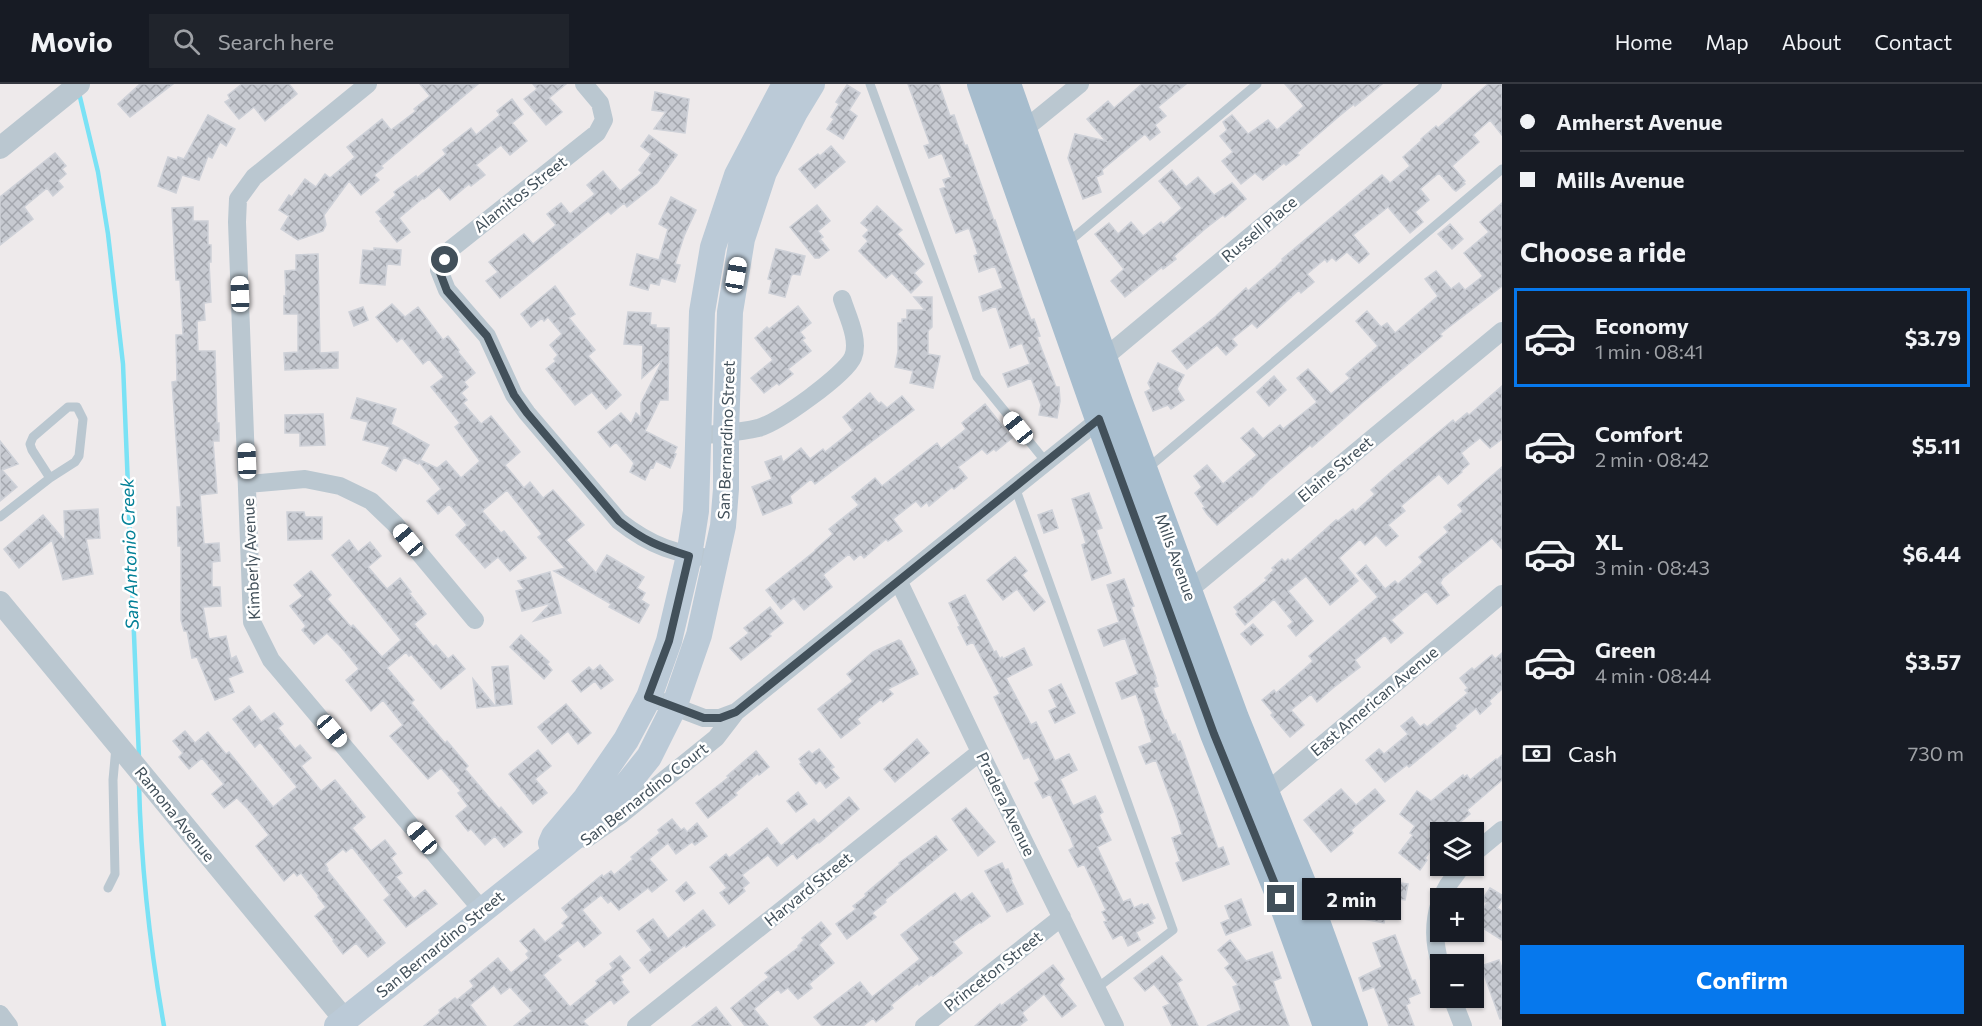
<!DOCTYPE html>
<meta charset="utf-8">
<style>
body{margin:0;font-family:Commissioner,sans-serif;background:#20242c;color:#f1f3f6;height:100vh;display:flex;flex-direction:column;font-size:22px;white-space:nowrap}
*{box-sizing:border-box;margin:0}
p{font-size:20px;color:#9ea1a6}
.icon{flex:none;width:33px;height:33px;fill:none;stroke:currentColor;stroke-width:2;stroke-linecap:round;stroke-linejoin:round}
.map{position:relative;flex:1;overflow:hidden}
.side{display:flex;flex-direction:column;background:#171b24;width:480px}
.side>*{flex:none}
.top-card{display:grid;align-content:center;height:132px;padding:0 18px;background:#171b24}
.fabs{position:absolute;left:1430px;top:738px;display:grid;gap:12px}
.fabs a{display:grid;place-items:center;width:54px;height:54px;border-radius:0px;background:#171b24;box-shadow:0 2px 4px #0004;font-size:30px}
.end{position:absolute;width:27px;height:27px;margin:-14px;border:8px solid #42505a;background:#fff;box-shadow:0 0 0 3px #fff}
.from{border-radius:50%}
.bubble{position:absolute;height:42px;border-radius:0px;background:#171b24;box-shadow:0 2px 4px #0004;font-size:20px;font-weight:700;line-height:42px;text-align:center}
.car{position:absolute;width:18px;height:36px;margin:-18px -9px;border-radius:8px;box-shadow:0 0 4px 2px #0007;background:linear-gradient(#fff 24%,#345 0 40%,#fff 0 76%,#345 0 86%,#fff 0)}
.top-card b{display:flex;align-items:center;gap:21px;height:57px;font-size:22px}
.top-card b+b{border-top:2px solid #363941}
.top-card i{width:15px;height:15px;background:#f1f3f6}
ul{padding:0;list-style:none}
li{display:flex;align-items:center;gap:18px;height:99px;margin:0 12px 9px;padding:0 6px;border:3px solid transparent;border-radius:0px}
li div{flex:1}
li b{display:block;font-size:22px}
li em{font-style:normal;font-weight:700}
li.current{border-color:#0678ed}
li>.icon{width:54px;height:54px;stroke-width:1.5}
h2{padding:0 18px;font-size:27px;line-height:72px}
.pay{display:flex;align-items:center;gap:15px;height:66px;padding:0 18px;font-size:22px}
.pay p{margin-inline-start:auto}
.action{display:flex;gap:12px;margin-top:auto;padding:12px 18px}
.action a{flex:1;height:69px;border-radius:0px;background:#0678ed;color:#fff;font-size:24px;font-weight:700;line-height:69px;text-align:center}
header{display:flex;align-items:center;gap:36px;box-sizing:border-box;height:84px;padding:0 30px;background:#171b24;border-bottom:2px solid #363941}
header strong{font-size:28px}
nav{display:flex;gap:33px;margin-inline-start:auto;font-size:21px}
.search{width:420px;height:54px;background:#20242c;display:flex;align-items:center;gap:15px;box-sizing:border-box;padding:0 21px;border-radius:0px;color:#9ea1a6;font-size:22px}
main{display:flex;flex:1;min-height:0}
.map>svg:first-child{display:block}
</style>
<header>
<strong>Movio</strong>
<div class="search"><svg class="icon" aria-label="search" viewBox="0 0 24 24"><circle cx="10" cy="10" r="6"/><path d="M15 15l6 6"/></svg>Search here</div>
<nav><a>Home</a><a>Map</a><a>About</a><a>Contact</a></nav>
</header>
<main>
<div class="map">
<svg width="1502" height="942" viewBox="0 0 1502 942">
<defs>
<pattern id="building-cross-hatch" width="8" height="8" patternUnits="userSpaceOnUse" patternTransform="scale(1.5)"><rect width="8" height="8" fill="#c7cad1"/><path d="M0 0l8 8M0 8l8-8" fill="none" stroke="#a3a6ad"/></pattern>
</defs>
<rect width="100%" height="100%" fill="#eeeaeb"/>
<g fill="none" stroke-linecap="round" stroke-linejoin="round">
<path stroke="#7ae2f5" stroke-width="4.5" d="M79,9L98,88L108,150L123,280L139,674
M139,700C141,781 150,863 164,942"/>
</g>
<path fill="url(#building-cross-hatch)" stroke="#ced1d8" stroke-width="1.5" d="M140,0H173L130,33L118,20Z
M242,0H289L297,10L265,37L254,23L239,35L225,18L230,15L228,11Z
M420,0H478L381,82L383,84L374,91L379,96L361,111L349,97L324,131L326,141L323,147L298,156L281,145L289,132L279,126L289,111L292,113L305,95L316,103L325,90L330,94L355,73L347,63L382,35L391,46L416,27L414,25L430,12Z
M533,0H566L549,14L562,28L546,41L524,15L537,5Z
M908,0H939L950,32L954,31L965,62L967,61L994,137L995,136L1022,213L1031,236L1034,235L1040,252L1037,253L1045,274L1056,303H1059L1060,317L1057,334L1039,331L1041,321L1031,294L1008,303L1003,290L1030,280L1022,259L1010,264L996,222L983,227L979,213L1003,204L995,182L979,188L974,172L978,170L969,144L956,149L940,105L946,103L943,96L951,93L942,69L929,74L924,62L930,60Z
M1142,0H1186L1158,23L1166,32L1155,41L1160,48L1150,56L1145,50L1102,86L1103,90L1096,93L1101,108L1083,115L1068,74L1075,50L1106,57L1087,35L1108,17L1114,24Z
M1285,0H1382L1355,22L1354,20L1337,34L1297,69L1299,71L1286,81L1284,79L1263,96L1255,89L1241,100L1222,77L1233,68L1220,52L1227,46L1223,38L1232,31L1248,50L1268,36L1277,46L1304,22Z
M1488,0H1502V51L1490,36L1473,51L1479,58L1452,82L1465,97L1463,98L1465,100L1456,107L1454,106L1439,89L1420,105L1429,116L1415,128L1423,138L1410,149L1388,123L1353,151L1369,170L1359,179L1347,168L1336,177L1332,173L1327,178L1325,175L1307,190L1314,198L1301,209L1299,206L1257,244L1252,239L1232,255L1237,261L1226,271L1217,261L1187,285L1172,267L1215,233L1246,204L1248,207L1275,184L1283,176L1282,175L1382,91L1390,99L1410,82L1403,73L1422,56L1421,55L1436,42L1438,44Z
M847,1L860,9L849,26L857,32L843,55L827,45L834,35L831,33L839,20L836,18Z
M655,8L689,15L685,49L654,45L666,28L652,26Z
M512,15L523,30L512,39L527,57L510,71L501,61L476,81L485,91L471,102L469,100L450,116L439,103L424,115L423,114L399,134L410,148L397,158L380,137L382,135L376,128L396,111L394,108L416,92L417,94L446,70L443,66L471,44L476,51L500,31L497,27Z
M208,31L235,45L226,62L220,58L212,74L208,72L199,96L182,91L176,109L158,102L168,73L177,76L178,73L184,75Z
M649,51L677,71L657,99L627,123L624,119L611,130L608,127L500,214L486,197L498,188L489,178L524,150L533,160L556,141L547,130L561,119L570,130L595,110L587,101L603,87L620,107L642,89L639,86L651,70L641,62Z
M831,62L845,78L815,104L799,85L818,70L820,72Z
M55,69L66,82L62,85L66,90L58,97L63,103L53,112L47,104L24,123L33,135L0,161V113Z
M1172,86L1186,103L1198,93L1214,111L1232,99L1246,115L1225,133L1223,131L1205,145L1174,172L1176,175L1163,185L1162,183L1125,213L1111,197L1124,185L1095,150L1109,139L1118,150L1131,138L1143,152L1161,138L1163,141L1182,124L1159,97Z
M671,113L696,126L684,152L675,180L680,181L675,198L661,194L659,201L650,199L648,206L630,201L637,170L659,176L668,145L659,140Z
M1502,119V202L1440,250L1442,252L1362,319L1312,363L1310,361L1269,396L1252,413L1251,412L1217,441L1207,430L1203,424L1205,423L1195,409L1202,403L1194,392L1207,381L1223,400L1257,371L1241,354L1253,344L1263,355L1280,341L1283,345L1317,318L1297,294L1308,285L1331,310L1350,294L1346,290L1378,262L1356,237L1367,227L1381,243L1387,239L1395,249L1438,212L1425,195L1436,187L1451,205L1459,199L1465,206L1483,192L1464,169L1489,148L1480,138Z
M817,121L830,137L818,147L823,153L820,155L829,166L819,174H815L790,143Z
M877,122L902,146L897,150L924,180L914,189L922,198L911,209L892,189L886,194L859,167L868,157L863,152L869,146L861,139Z
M193,123V137H208V161H211V178H209L211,218L204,219L205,236L197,237L198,267H215L217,339H219V357H213L217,409L200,411L204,460L219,459L220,477L212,478V503H220L221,522L203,523L209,555L226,552L231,575L236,572L243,588L228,594L234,608L215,616L197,573L192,574L187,547H184L181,536V462H178L177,423H181L172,298L177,297L176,251H183L180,196H176L172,124Z
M1450,140L1463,155L1452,165L1438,150Z
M374,164L401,166L400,181L387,180L385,201L360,199L363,166L374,167Z
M776,165L805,172L800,191L793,190L791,192L785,213L769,209L772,196L768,195Z
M318,170L320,269L338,268V284L285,286L284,269L298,268V230H284V212H286L285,187L296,186V171Z
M555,202L575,230L569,234L595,266L588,272L621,311L606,325L592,308L575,321L546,285L556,277L554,275L558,271L550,261L562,250L548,233L544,237L542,234L531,243L521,230Z
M914,213H932V243L928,247V270L940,272L933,304L910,299L913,287L895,283L898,268V239H902V235H907V226H925Z
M392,220L405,233L418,223L443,256L448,252L459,266L458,268L475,289L464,298L468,303L461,309L467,316L463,319L481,340L491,332L520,368L505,381L524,404L530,398L543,414L553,406L584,441L566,456L596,489L607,471L644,493L637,504L645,509L641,516L649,521L639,539L609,523L611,520L554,487L565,484L538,453L542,450L507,406L482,427L501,449L504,447L526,474L510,487L498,473L485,484L456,451L467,441L449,420L438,430L427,417L441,405L419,378L418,380L404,373L396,387L382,379L390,363L363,356L368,338L351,334L357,314L396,325L391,340L429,361L420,376L437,384L446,377L461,394L480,377L455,343L460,339L431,303L444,293L429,275L423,280L402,254L397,258L376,233Z
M798,222L811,239L800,248L805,254L802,256L811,267L788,285L793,290L779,301L777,299L764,309L751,294L773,276L755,254L767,243L769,245Z
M363,223L368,236L354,242L349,228Z
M628,228L651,229L650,241H656V244H669L668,316H660L645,347L677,363L674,369L676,370L670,384L656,377L653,384L651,383L645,396L630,388L634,379L616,358L610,363L598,348L621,329L631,340L636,329L641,334V319L663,275L642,294L643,261L624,260Z
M1158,279L1184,291L1177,305L1184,316L1171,325L1168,321L1153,327L1145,308L1151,305L1148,299Z
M1274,292L1286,306L1269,322L1257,308Z
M1502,302V355L1490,364L1480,354L1461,369L1469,380L1461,387L1462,388L1448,400L1439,390L1401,422L1405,427L1388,441L1398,452L1386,462L1376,451L1365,461L1360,455L1339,474L1358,497L1330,521L1306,492L1288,507L1313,537L1296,552L1288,542L1293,538L1274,515L1245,541L1236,530L1238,528L1234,523L1267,496L1265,494L1274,486L1272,484L1282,475L1285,478L1288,475L1290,477L1336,436L1338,437L1353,425L1355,428L1375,410L1371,406L1391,388L1453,336L1455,339L1467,329L1469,331Z
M870,309L879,320L881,318L887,324L902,312L914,326L815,400L811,395L790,412L792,419L763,431L752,403L772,395L765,378L781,372L783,378L801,364L810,375L823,365L825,368L853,346L843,333Z
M985,320L1012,354L996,367L994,365L987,370L982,365L958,383L967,394L954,405L952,403L929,422L927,418L921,423L916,417L893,435L902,447L888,457L886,455L864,474L861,470L854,476L849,470L823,491L832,503L804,526L794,514L781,525L766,506L815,467V466L833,450L829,445L859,421L852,413L875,394L882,402L937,359L941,365L966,345L962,339Z
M323,330L325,361L300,362V349H285V331Z
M0,357L18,380L2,386L17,403L0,417Z
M1502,383V465L1492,454L1443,494L1440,499L1449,511L1437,520L1426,507L1391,536L1403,549L1391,559L1385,551L1355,576L1360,583L1333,604L1317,618L1311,610L1291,626L1304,641L1290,653L1271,631L1273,629L1262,616L1274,606L1276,609L1302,587L1313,577L1309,572L1378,513L1357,489L1366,481L1385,505L1395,497L1398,500L1423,478L1419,473L1448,448L1444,443L1463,427L1458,421Z
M1089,409L1102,444L1096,446L1111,489L1092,496L1082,461L1086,459L1072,415Z
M98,425L100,454L86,455L93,490L63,496L52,456L19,484L4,465L43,431L65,457L64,427Z
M1052,426L1058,444L1044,449L1038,431Z
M287,428H304L305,433H322V455L288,456Z
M349,456L358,468L370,458L381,472L368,483L387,505L400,494L411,508L409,509L426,530L414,540L433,563L436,561L448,575L453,571L465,585L441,605L411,570L409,572L406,568L387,584L414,616L411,619L445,659L447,657L468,682L465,685L499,725L501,723L522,748L504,763L495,752L485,761L471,745L468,747L456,732L468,722L458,709L461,707L441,684L428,695L390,652L403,641L383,616L371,627L360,613L346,596L359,585L341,563L327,549L314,560L302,546L306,542L290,522L303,512L294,501L311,487L331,511L327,515L351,543L353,541L382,573L401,556L332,471Z
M1015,473L1027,487L1022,491L1045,518L1034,527L1017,505L1003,516L987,496Z
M550,488L561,529L534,537L551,519L522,527L516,507L524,505L518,497Z
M1124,495L1134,522L1131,523L1156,594H1155L1158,602L1153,604L1165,637L1166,636L1172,651L1175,650L1178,658L1180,657L1218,765L1223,763L1229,780L1183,797L1176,779L1180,777L1172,754L1182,750L1178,736L1156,676L1146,680L1139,663L1152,658L1145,638H1146L1136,610L1122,615L1116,599L1138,590L1125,554L1104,562L1098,546L1119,538L1107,501Z
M965,511L994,568L996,567L1000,575L1002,573L1003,575L1024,564L1032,581L1006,594L1031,641L1036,638L1055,677L1069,670L1077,686L1060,695L1073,722L1095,712L1103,728L1099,731L1111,756L1097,763L1123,818L1130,815L1134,824L1142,820L1143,822L1148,820L1155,834L1151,836L1153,839L1136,848L1140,856L1128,862L1122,850L1113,855L1104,838L1107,837L1102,828L1106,826L1084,780L1078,783L1069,766L1074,763L1071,755L1050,710L1043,714L1035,699L1040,696L1029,673L1024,675L994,613L1000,610L973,558L967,561L958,543L960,542L949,519Z
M770,523L783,539L769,550L771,552L741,576L730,564L749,549L744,544Z
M1253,540L1263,551L1251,561L1241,550Z
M521,551L549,578L547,580L552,586L544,595L510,563Z
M899,556L900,557H901L918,590L888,605L893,610L883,618L881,615L857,635L860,639L841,654L818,625L853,597L847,590L873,568Z
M1502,569V605L1489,617L1491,620L1480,630L1476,624L1455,642L1456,644L1409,683L1407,681L1385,698L1366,676L1379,665L1384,670L1408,650L1401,642L1412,633L1420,643L1424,640L1427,643L1468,609L1465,606L1468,604L1460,594L1472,584L1474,586L1492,571L1495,575Z
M600,581L613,596L601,605L595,597L581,608L572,597L589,583L593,587Z
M508,582L512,620L496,622L492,583Z
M473,595L495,622L477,624Z
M1061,600L1075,629L1055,639L1049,627L1057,623L1049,606Z
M566,620L591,649L578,660L568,647L552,660L538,643Z
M249,622L261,638L274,629L283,640L278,644L295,665L300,661L311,674L301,682L321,707L335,696L365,733L352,744L371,767L385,756L396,770L391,774L402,789L396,793L414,815L425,806L437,820L406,843L384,816L390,811L352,763L346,768L343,765L325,780L328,785L327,786L385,859L368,873L356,859L343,870L333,857L334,856L315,832L326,823L318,813L319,812L301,789L297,792L294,788L284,797L256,762L269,751L247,724L237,714L224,724L212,710L224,700L202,674L189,685L179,673L183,669L173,657L185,647L195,659L208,648L226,670L229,668L273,723L297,703L260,658L255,663L233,635Z
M917,655L929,669L895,698L884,685Z
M819,665L834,683L831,685L839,694L826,704L820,696L816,700L800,680L802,679L799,675L809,667L812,670Z
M538,666L551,682L535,695L547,709L533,720L509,690Z
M756,667L769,683L759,691L758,689L735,709L737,711L708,734L696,719L729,693L727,692Z
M1502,671V696L1467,726L1470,730L1457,741L1454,737L1445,748H1440V755L1425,774L1427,776L1420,786L1399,769L1413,751L1410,749L1415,742L1400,730L1417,707L1431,717L1463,691L1464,693L1467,691L1470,696L1496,675L1497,676Z
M1341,705L1356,721L1375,705L1385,717L1351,746L1353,749L1331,768L1304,736Z
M798,708L807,720L796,728L787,717Z
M849,713L859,725L819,759L818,758L797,775L793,769L777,782L768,771L742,791L749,799L743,804L745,807L729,820L720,809L727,804L710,783L726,770L729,774L767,744L781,762L814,735L818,740Z
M966,724L995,758L978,772L952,735Z
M672,735L681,746L684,744L687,748L697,739L707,752L695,761L692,758L676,770L668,759L649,775L667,796L652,808L648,804L619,826L611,817L608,819L601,811L582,826L601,849L584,863L578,856L557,872L561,876L543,891L570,923L598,900L596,897L613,884L610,880L620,872L630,884L620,892L623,896L621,898L629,908L614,920L611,915L583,937L588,942H514L532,927L510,903L501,910L494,901L470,921L486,942H424L440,929L439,926L455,914L457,916L474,902L470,897L498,874L511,889L529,874L526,870L529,867L520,857L534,845L545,858L565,842L562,839L569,833L562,824L602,791L603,793L611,787L614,791L633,775L631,773L660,749L658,746Z
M936,752L947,766L885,816L886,818L872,829L876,833L847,855L836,840L856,825L853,822L866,812L865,810L900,780L899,779Z
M1002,779L1005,786L1008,785L1012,795L1011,796L1023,820L1007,828L985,787Z
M1373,796L1408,800L1405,816L1392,814V818L1388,817L1384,839L1362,835L1368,802L1372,803Z
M686,798L695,809L684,817L676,807Z
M1490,804L1502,811V816L1497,824L1502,827V856L1475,839L1487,819L1482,816Z
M955,809L961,817L972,809L990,832L981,839L980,838L953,858L962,869L933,892L931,891L919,901L918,899L891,921L893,924L876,938L873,934L863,942H822L814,933L860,898L872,913L920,875L901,851Z
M1241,815L1251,841L1226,851L1221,839L1230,835L1225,822Z
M703,826L715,841L686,863L685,861L650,889L640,876L652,866L637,847L653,835L668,855Z
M821,838L831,850L819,861L834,879L809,900L812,904L798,915L788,904L781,909L778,905L754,925L768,942H745L731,924L769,893L765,889L799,863L798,862L804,856L802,854Z
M1395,851L1412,897L1415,896L1420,909L1408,914L1410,919L1406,921L1414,942H1389L1374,903L1363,907L1359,894L1382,883L1373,859Z
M1230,856L1246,877L1272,868L1281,894L1273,897L1289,942H1207L1241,926L1233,903L1238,901L1225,884L1230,880L1218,866Z
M1162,872L1182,896L1177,899L1198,942H1172L1163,923L1170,920L1154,900L1145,907L1134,894Z
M1499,876L1502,884V935H1500L1481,882Z
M1053,881L1064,895L1059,901L1076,922L1062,933L1044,910L1022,929L1027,936L1019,942H975L1000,920L1001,922Z
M716,923L731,942H692Z"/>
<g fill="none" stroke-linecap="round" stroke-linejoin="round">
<path stroke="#bac7d0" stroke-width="9" d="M870,0L977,293L1046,378
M1066,160L1257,0
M1148,384L1502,85
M1015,403L1173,846L1097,904
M0,433L50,394L75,378L79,372L83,335L77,323H68L33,353L30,360L32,366L50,394
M108,804L115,790L113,696L116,663"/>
<path stroke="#bac7d0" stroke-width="18" d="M368,0L254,93L238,115L237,138L252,538L271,576L482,826
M584,0L600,19L604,36L597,49L451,165L439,186L447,206L487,252L514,311L527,329L619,437C652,463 676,470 717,475
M1016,52L1080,0
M1097,278L1104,274L1433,0
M698,352C718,349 739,349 758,344C777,340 846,290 853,273C860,256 847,231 842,215
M248,400L305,395L340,402L371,417L395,440L475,536
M899,498L980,668L1115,942
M1182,511L1188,507L1502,247
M649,613L704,634H720L736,628L1106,330
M1256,713L1266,708L1502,510
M586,755L622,730L716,654L736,628
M1473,770L1502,746
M1441,814L1448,801L1462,782
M1440,818C1433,840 1434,858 1440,880
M1452,914L1463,942
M0,930L9,942
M636,942L980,668
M924,942L1062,833"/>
<path stroke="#bac7d0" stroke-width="22" d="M0,64L79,0
M0,518L345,936"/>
<path stroke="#bbcad7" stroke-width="26" d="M551,759L554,752L586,714L626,656L649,613L669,557L689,472L696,427L702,228L713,163L737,91L785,0
M337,942L577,751L616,714L649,673L674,623L699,551L723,442L726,405V348L730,228L742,155L764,88L795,28L812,0"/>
<path stroke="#a7bdce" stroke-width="28" d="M981,0L1099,335L1214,650L1281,815L1327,942
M1007,0L1119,319L1235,634L1302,799L1354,942"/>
</g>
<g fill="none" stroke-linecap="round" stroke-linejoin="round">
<path stroke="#42505a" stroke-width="8" d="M445,176L439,186L447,207L487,252L514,311L527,329L619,437C644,457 660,463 689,472L669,557L648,613L704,634H720L736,628L1099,335L1214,650L1281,815"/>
</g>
<g text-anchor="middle" stroke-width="5" stroke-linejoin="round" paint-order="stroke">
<g font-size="16" fill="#42505a" stroke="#fff">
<text transform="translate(520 110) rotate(-38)" y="6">Alamitos Street</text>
<text transform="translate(1259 145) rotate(-40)" y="6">Russell Place</text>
<text transform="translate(726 356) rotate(-88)" y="6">San Bernardino Street</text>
<text transform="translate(1335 385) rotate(-40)" y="6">Elaine Street</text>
<text transform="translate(1176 473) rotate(70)" y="6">Mills Avenue</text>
<text transform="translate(251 475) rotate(-93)" y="6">Kimberly Avenue</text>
<text transform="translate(1374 617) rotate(-40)" y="6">East American Avenue</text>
<text transform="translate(644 710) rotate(-38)" y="6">San Bernardino Court</text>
<text transform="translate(1006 720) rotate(64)" y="6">Pradera Avenue</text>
<text transform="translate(175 730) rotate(51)" y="6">Ramona Avenue</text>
<text transform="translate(808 805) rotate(-39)" y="6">Harvard Street</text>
<text transform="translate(440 860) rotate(-39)" y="6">San Bernardino Street</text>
<text transform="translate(993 887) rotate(-38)" y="6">Princeton Street</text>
</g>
<g font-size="18" font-style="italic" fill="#038097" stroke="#fff">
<text transform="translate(130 470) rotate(-92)" y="6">San Antonio Creek</text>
</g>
</g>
</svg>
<div class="fabs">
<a><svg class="icon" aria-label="layers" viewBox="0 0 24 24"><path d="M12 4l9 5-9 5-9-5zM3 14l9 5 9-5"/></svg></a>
<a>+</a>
<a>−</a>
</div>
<i class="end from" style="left:445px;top:176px"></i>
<i class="end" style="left:1281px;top:815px"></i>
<div class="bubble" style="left:1302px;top:794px;width:99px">2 min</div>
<i class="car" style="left:736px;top:191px;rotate:10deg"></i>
<i class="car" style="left:240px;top:210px;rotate:358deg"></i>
<i class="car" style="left:1018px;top:344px;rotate:321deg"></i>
<i class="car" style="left:247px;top:377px;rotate:358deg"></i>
<i class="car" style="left:408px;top:456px;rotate:320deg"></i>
<i class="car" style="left:332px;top:647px;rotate:140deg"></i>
<i class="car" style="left:422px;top:754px;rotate:320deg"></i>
</div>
<section class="side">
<div class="top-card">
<b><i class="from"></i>Amherst Avenue</b>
<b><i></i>Mills Avenue</b>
</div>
<h2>Choose a ride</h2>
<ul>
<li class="current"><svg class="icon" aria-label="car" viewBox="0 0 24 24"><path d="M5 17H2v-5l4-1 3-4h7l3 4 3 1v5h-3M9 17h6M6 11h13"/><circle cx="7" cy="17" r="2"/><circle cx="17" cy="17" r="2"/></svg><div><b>Economy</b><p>1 min · 08:41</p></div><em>$3.79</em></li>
<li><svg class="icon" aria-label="car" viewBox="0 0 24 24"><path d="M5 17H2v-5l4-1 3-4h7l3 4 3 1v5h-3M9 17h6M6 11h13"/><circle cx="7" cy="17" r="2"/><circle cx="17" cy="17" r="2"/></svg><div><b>Comfort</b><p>2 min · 08:42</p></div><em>$5.11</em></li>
<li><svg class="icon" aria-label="car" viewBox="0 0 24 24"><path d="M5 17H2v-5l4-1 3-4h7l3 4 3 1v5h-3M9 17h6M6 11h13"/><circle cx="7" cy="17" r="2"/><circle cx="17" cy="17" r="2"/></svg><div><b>XL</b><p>3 min · 08:43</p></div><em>$6.44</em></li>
<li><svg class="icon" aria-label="car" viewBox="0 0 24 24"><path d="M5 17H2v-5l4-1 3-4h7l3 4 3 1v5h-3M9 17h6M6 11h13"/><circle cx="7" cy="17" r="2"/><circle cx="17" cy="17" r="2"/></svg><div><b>Green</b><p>4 min · 08:44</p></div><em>$3.57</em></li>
</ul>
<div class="pay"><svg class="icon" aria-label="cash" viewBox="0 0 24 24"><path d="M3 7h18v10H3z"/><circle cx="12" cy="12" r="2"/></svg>Cash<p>730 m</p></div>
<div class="action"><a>Confirm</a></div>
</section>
</main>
